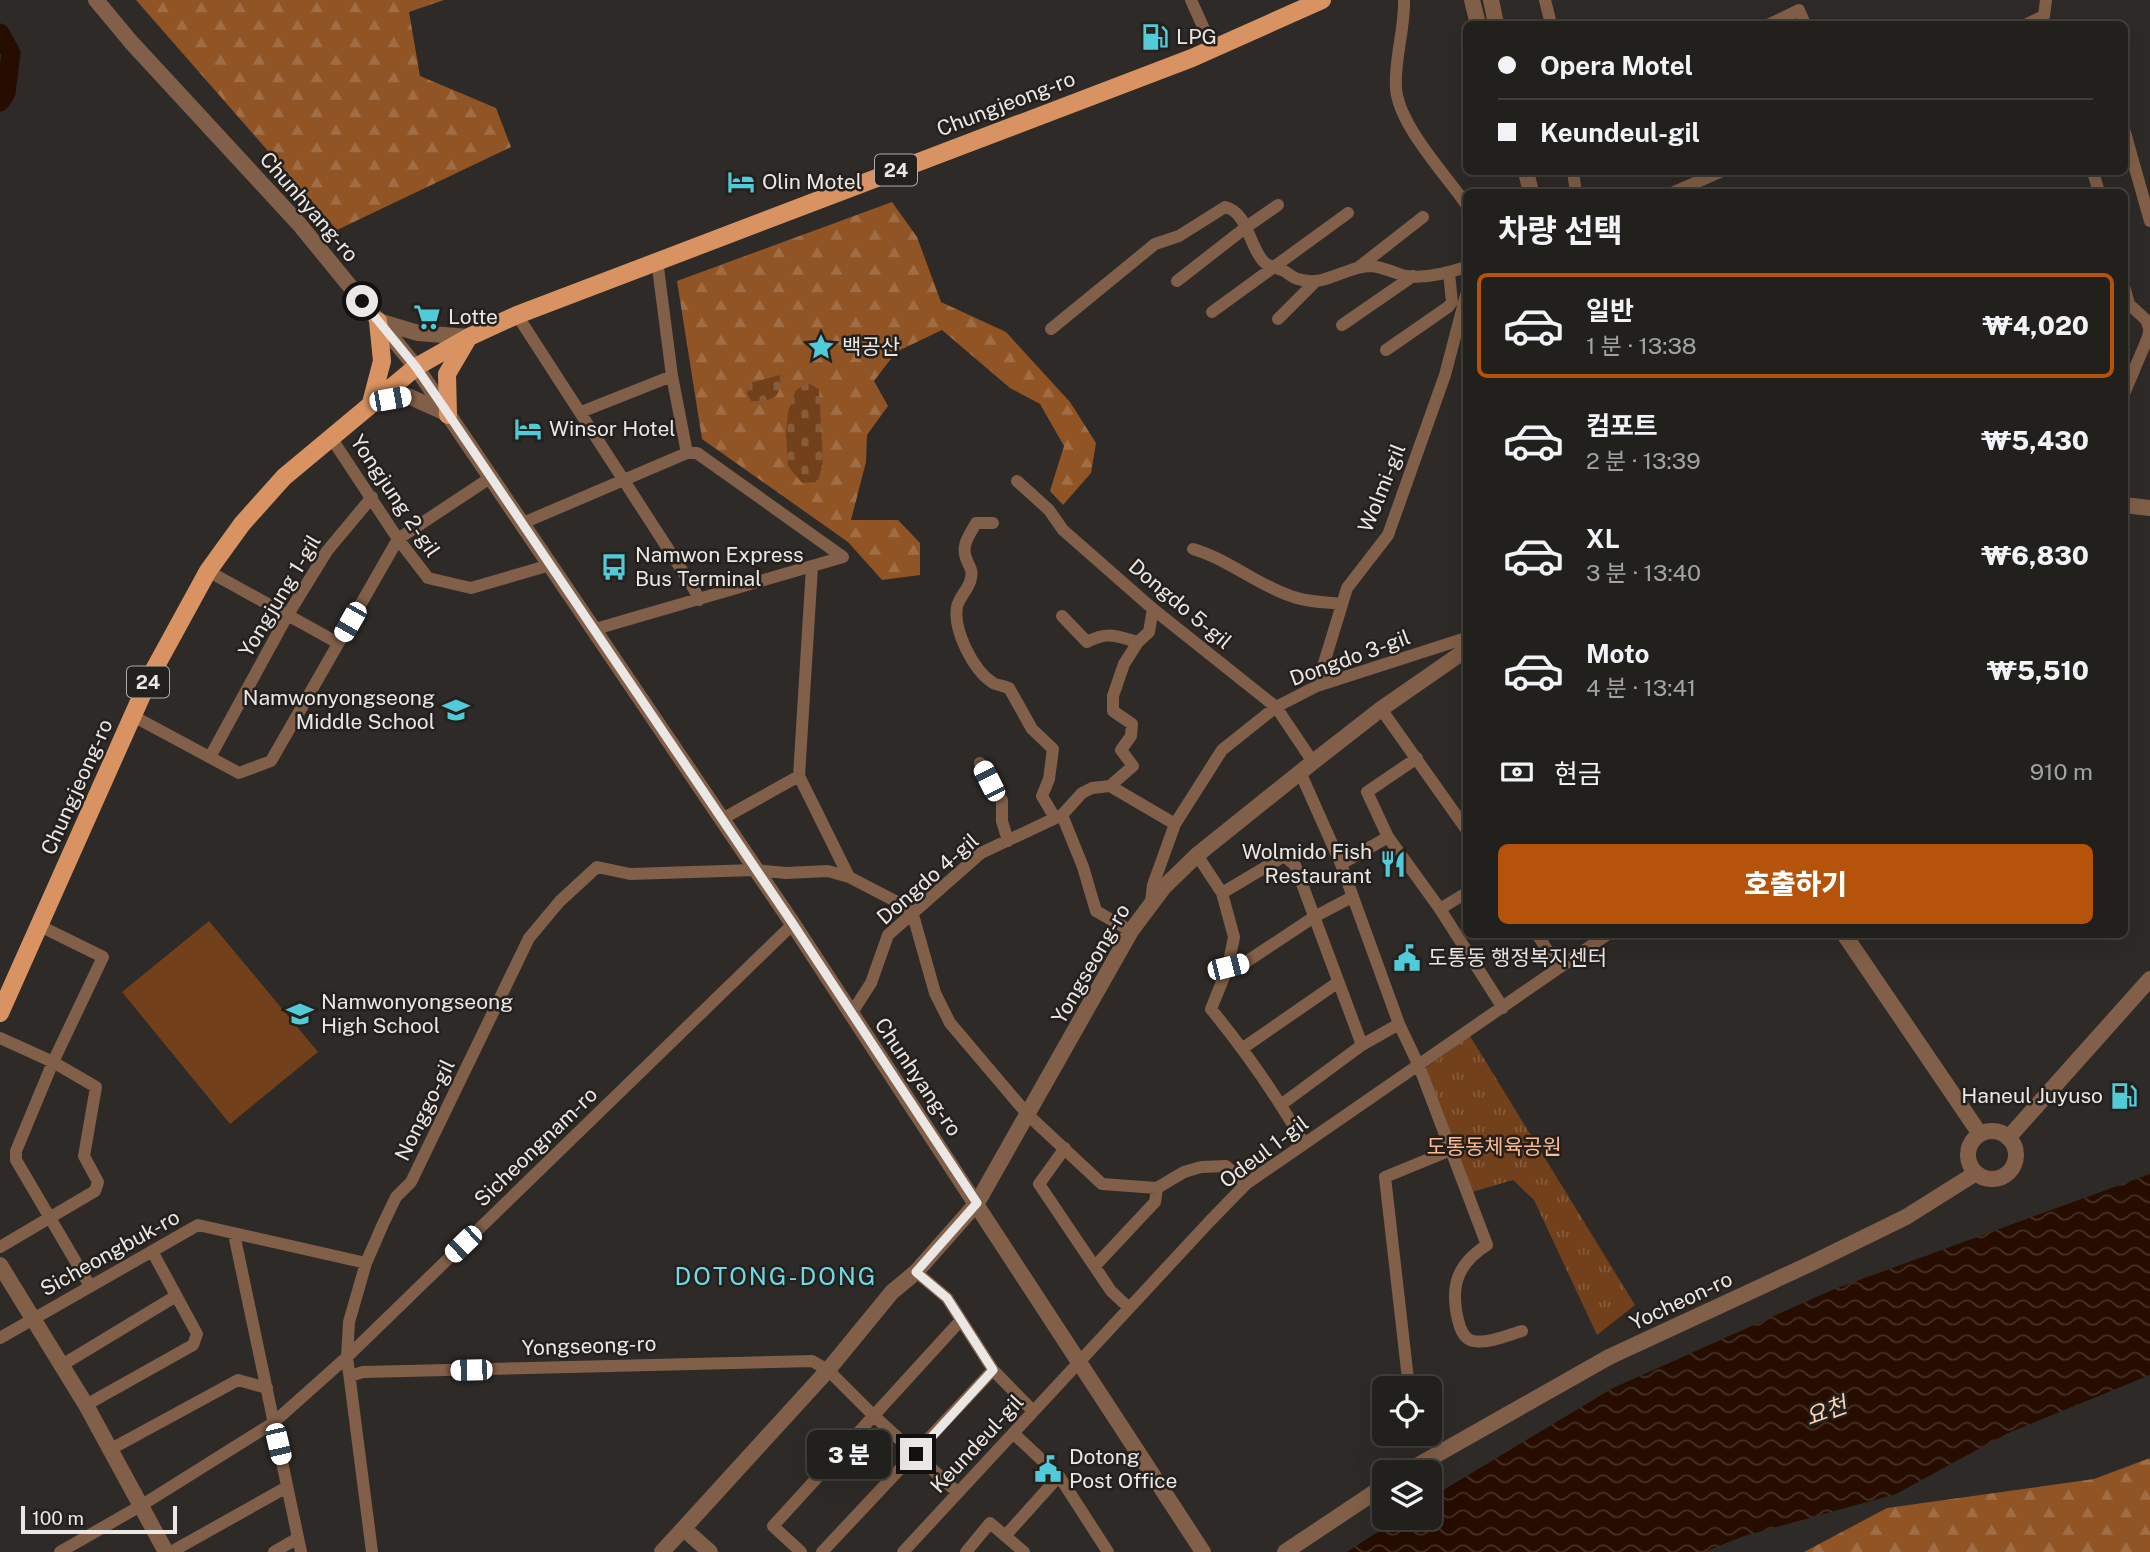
<!DOCTYPE html>
<html lang="ko">
<meta charset="utf-8">
<style>
body{margin:0;font-family:"Public Sans","Noto Sans KR",sans-serif;background:#2a2826;color:#f1f3f6;height:100vh;display:flex;flex-direction:column;font-size:26px;white-space:nowrap}
*{box-sizing:border-box;margin:0}
p{font-size:23px;color:#a2a3a4}
.icon{flex:none;width:38px;height:38px;fill:none;stroke:currentColor;stroke-width:2;stroke-linecap:round;stroke-linejoin:round}
.map{position:relative;flex:1;overflow:hidden}
.drawer{position:absolute;left:1463px;top:189px;width:665px;height:749px;display:flex;flex-direction:column;background:#22201d;border-radius:10px;box-shadow:0 7px 28px #0002,0 0 0 2px #3f3e3b}
.drawer>*{flex:none}
.hud{position:absolute;left:1463px;top:21px;width:665px;height:154px;border-radius:10px;box-shadow:0 7px 28px #0002,0 0 0 2px #3f3e3b;display:grid;align-content:center;height:154px;padding:0 35px;background:#22201d}
.fabs{position:absolute;left:1372px;top:1376px;display:grid;gap:14px}
.fabs a{display:grid;place-items:center;width:70px;height:70px;border-radius:10px;background:#22201d;box-shadow:0 7px 28px #0002,0 0 0 2px #3f3e3b;font-size:35px}
.scale{position:absolute;left:21px;bottom:18px;width:156px;box-sizing:border-box;padding-left:7px;border:4px solid #eae7e5;border-top:0;font-size:19px;line-height:24px;white-space:nowrap;color:#eae7e5;-webkit-text-stroke:5px #24201e;paint-order:stroke}
.end{position:absolute;width:32px;height:32px;margin:-16px;border:9px solid #eae7e5;background:#111;box-shadow:0 0 0 4px #111}
.from{border-radius:50%}
.bubble{position:absolute;height:49px;border-radius:10px;background:#22201d;box-shadow:0 7px 28px #0002,0 0 0 2px #3f3e3b;font-size:23px;font-weight:800;line-height:49px;text-align:center}
.car{position:absolute;width:21px;height:42px;margin:-21px -10px;border-radius:9px;box-shadow:0 0 5px 2px #0007;background:linear-gradient(#fff 24%,#345 0 40%,#fff 0 76%,#345 0 86%,#fff 0)}
.hud b{display:flex;align-items:center;gap:24px;height:66px;font-size:26px}
.hud b+b{border-top:2px solid #3f3e3b}
.hud i{width:18px;height:18px;background:#f1f3f6}
ul{padding:0;list-style:none}
li{display:flex;align-items:center;gap:21px;height:105px;margin:0 14px 10px;padding:0 21px;border:4px solid transparent;border-radius:10px}
li div{flex:1}
li b{display:block;font-size:26px}
li em{font-style:normal;font-weight:800}
li.current{border-color:#b45309}
li>.icon{width:63px;height:63px;stroke-width:1.5}
h2{padding:0 35px;font-size:32px;line-height:84px}
.pay{display:flex;align-items:center;gap:18px;height:77px;padding:0 35px;font-size:26px}
.pay p{margin-inline-start:auto}
.button{display:flex;gap:14px;margin-top:auto;padding:14px 35px}
.button a{flex:1;height:80px;border-radius:10px;background:#b45309;color:#fff;font-size:28px;font-weight:800;line-height:80px;text-align:center}
.map>svg:first-child{display:block}
</style>
<div class="map">
<svg width="2150" height="1552" viewBox="0 0 2150 1552">
<defs>
<pattern id="grass-tufts" width="24" height="20" patternUnits="userSpaceOnUse" patternTransform="scale(1.75)"><rect width="24" height="20" fill="#72401a"/><path d="M3 7l-1-3M5 7V3M7 7l1-3M15 17l-1-3M17 17v-4M19 17l1-3" fill="none" stroke="#865c3b"/></pattern>
<pattern id="forest-firs" width="22" height="20" patternUnits="userSpaceOnUse" patternTransform="scale(1.75)"><rect width="22" height="20" fill="#915425"/><path d="M5 1l3.5 6h-7zM16 11l3.5 6h-7z" fill="#a16d44"/></pattern>
<pattern id="cemetery-stones" width="16" height="16" patternUnits="userSpaceOnUse" patternTransform="scale(1.75)"><rect width="16" height="16" fill="#72401a"/><path d="M2 7V4a2 2 0 0 1 4 0v3zM10 15v-3a2 2 0 0 1 4 0v3z" fill="#865c3b"/></pattern>
<pattern id="water-waves" width="16" height="10" patternUnits="userSpaceOnUse" patternTransform="scale(1.75)"><rect width="16" height="10" fill="#260d00"/><path d="M0 5q4-4 8 0t8 0" fill="none" stroke="#463025"/></pattern>
</defs>
<rect width="100%" height="100%" fill="#2e2a27"/>
<path fill="url(#grass-tufts)" d="M1470,1036L1635,1305L1597,1335L1534,1200L1513,1180L1472,1192L1424,1069Z"/>
<path fill="url(#forest-firs)" d="M136,0H444L409,12L420,76L496,108L511,147L337,230Z
M892,202L917,237L941,302L1006,332L1070,402L1096,443L1091,473L1063,505L1050,491L1064,446L1040,404L1010,388L942,330L896,352L874,381L888,406L867,435L866,462L851,520H898L920,543V575L882,580L848,542L702,439L677,281Z
M2150,1458V1552H1804L1887,1508L2094,1479Z"/>
<path fill="url(#cemetery-stones)" d="M780,375C782,399 773,401 751,401L747,394L750,383Z
M808,383L819,389L823,462L818,482L802,483L788,466L786,433L788,412L796,390Z"/>
<path fill="#72401a" d="M209,921L318,1052L230,1124L122,992Z"/>
<path fill="url(#water-waves)" d="M2150,1174V1375L2006,1434L1896,1494L1744,1536L1704,1552H1347L1401,1517H1430V1498L1613,1388L1832,1290Z"/>
<g fill="none" stroke-linecap="round" stroke-linejoin="round">
<path stroke="#260d00" stroke-width="19" d="M0,33L11,53L6,93L0,102"/>
<path stroke="#825f48" stroke-width="12" d="M1191,0L1213,49
M1404,0C1405,29 1394,59 1396,88C1398,124 1445,174 1466,204
M1545,0L1551,24
M1770,24L1799,10L1805,24
M2027,24L2044,16L2046,0
M2124,129L2150,221
M1573,172L1576,192
M2093,172L2099,192
M1674,192L1720,172
M657,260L672,376L687,453
M1359,267L1423,217
M1177,281L1245,228L1278,205
M2124,286L2129,304L2146,320L2149,328
M1212,312L1348,213
M517,315L694,589L699,600
M1278,319L1316,281
M1342,325L1413,276
M1051,329L1155,244L1179,236L1225,207C1248,212 1249,247 1264,262C1269,267 1278,268 1284,271C1288,273 1293,278 1298,279C1325,288 1345,266 1371,266C1383,267 1392,272 1402,275C1422,280 1448,273 1466,267
M1386,350L1448,307L1452,302L1449,273
M2124,394L2148,337L2150,326
M581,412L672,376
M330,436L398,539L428,578L471,588L550,565
M1017,481L1049,510L1063,530L1153,609L1276,707L1313,762
M523,523L687,453H697L843,557L592,630
M993,523H976C970,534 961,545 966,558C969,567 973,569 971,578C969,590 959,596 957,607C953,630 973,670 993,683C997,685 1004,686 1009,688L1032,729L1053,749L1049,779L1042,796L1055,818
M1193,549C1227,559 1255,583 1288,595C1305,602 1324,602 1342,604
M208,571L338,643
M1062,616L1087,642C1108,631 1116,636 1138,642
M1317,686L1347,588L1388,535L1445,375L1466,295
M1381,709L1466,829
M133,716L239,773L271,761L398,539L490,478
M210,757L287,616L327,551L372,497
M1417,758L1367,792L1388,837L1440,909L1503,1008
M980,763L1002,800V821L1008,841
M1300,772L1341,864L1399,1024L1419,1066L1487,1245C1457,1264 1450,1286 1458,1320C1460,1329 1464,1339 1473,1341C1488,1344 1508,1335 1522,1331
M799,776L849,877L905,906L913,915L935,993L950,1023L1028,1115L1102,1184L1157,1188L1184,1172L1201,1167L1226,1166L1246,1184
M799,776L812,567
M1110,786L1133,766L1121,750L1131,736L1132,724L1113,711V696L1124,664L1138,642L1149,632L1153,609
M1062,815L1083,867L1096,911L1131,931
M722,819L799,776
M1197,855L1222,893L1234,937L1228,967L1211,1009C1246,1052 1277,1096 1304,1144
M1341,864L1388,837
M1222,893L1284,856L1295,865L1362,1045
M1151,902L1153,885L1175,824L1222,750L1276,707L1317,686L1466,638
M1440,909L1466,893
M40,926L103,957L53,1062L16,1151V1160L90,1286
M1537,934L1558,967
M1228,967L1243,964L1314,917L1352,897
M851,1014L871,983L888,935L981,853L1062,815L1082,793L1092,788L1110,786L1175,824
M0,1038L53,1062L96,1087L84,1156L98,1182L95,1191L0,1247
M1243,1048L1337,983
M1282,1104L1362,1045L1399,1024
M1065,1148L1039,1184L1111,1291L1129,1308
M234,1234L301,1552
M1095,1266L1155,1202L1157,1188
M916,1272L947,1298L993,1370L1033,1411
M0,1338L198,1225L366,1263
M62,1365L176,1296
M350,1376L363,1372L812,1361L828,1370L873,1415L957,1492
M1409,1388L1385,1177L1451,1150
M86,1405L193,1345L197,1334L152,1251
M1013,1433L1059,1476L1108,1552
M111,1449L238,1380L267,1388
M1006,1535L1059,1476
M60,1552L142,1505L273,1423L347,1357L793,924
M171,1552L287,1487
M274,1552L298,1538
M372,1552L347,1357L349,1322L366,1263L383,1224L396,1197L411,1182L529,938L560,901L597,867L630,874L755,870L786,873L828,871L849,877
M801,1552L773,1526L961,1320
M822,1552L993,1370
M903,1552L1209,1222L1246,1184L1608,934
M966,1552L990,1523L1024,1552"/>
<path stroke="#825f48" stroke-width="16" d="M96,0L131,42L299,224L416,367L793,924L1203,1552
M1472,0L1478,24
M1491,0L1496,24
M1526,172L1531,192
M378,321L418,333L469,337
M371,403L408,396L448,414
M2124,505L2150,508
M1844,934L1980,1134
M1968 1155a24 24 0 1 1 48 0a24 24 0 1 1-48 0Z
M2008,1138L2150,979
M0,1265L86,1405L166,1552
M1406,1472L1609,1357L1812,1263L1906,1217L1976,1173
M684,1529L710,1552
M662,1552L828,1370L892,1292L916,1272L977,1203L1131,931L1164,887L1197,855L1313,762L1381,709L1466,650
M1285,1552L1384,1486"/>
<path stroke="#d99261" stroke-width="18" d="M371,403L382,361L378,321
M448,415L447,374L467,340
M0,1013L150,677L208,571L242,524L284,477L416,367L469,337L517,315L1192,58L1322,0"/>
</g>
<g fill="none" stroke-linecap="round" stroke-linejoin="round">
<path stroke="#eae7e5" stroke-width="9" d="M362,301L416,367L449,415L793,924L977,1203L916,1272L947,1298L993,1370L916,1454"/>
</g>
<defs>
<symbol id="fuel-bare" viewBox="-9 -9 18 18"><path d="M-5.5-6h7V0h2V4h1.3V-2.5L3-4.5l.8-.8L6-3V5H2.5V1h-1V6h-7ZM-4.2-4.7v3.2H.2V-4.7Z" fill="#52cbd8" stroke="#24201e" stroke-width="2.5" paint-order="stroke"/></symbol>
<symbol id="hotel-bare" viewBox="-9 -9 18 18"><path d="M-6-4.5h1.5V1H6V5H4.5V3h-9V5H-6ZM-4 0a1.8 1.8 0 1 1 3.6 0ZM.5 0V-2.5h3Q6-2.5 6 0Z" fill="#52cbd8" stroke="#24201e" stroke-width="2.5" paint-order="stroke"/></symbol>
<symbol id="supermarket-bare" viewBox="-9 -9 18 18"><path d="M-6-5.5h2.5l.6 2H6L4.5 2H-2.5L-4.4-4H-6ZM-1.5 3.2a1.3 1.3 0 1 0 .1 0ZM3 3.2a1.3 1.3 0 1 0 .1 0Z" fill="#52cbd8" stroke="#24201e" stroke-width="2.5" paint-order="stroke"/></symbol>
<symbol id="sight-bare" viewBox="-9 -9 18 18"><path d="M0-6L1.8-2.2L6-1.7L2.9 1.2L3.7 5.4L0 3.3L-3.7 5.4L-2.9 1.2L-6-1.7L-1.8-2.2Z" fill="#52cbd8" stroke="#24201e" stroke-width="2.5" paint-order="stroke"/></symbol>
<symbol id="bus-bare" viewBox="-9 -9 18 18"><path d="M-5-6H5V4H4V6H2V4H-2V6H-4V4H-5ZM-3.5-4V0h7V-4ZM-3.5 1.2v1.5H-2V1.2ZM2 1.2v1.5H3.5V1.2Z" fill="#52cbd8" stroke="#24201e" stroke-width="2.5" paint-order="stroke"/></symbol>
<symbol id="school-bare" viewBox="-9 -9 18 18"><path d="M0-5L7-2L0 1L-7-2ZM-4 1L0 2.5L4 1V4Q0 6-4 4Z" fill="#52cbd8" stroke="#24201e" stroke-width="2.5" paint-order="stroke"/></symbol>
<symbol id="restaurant-bare" viewBox="-9 -9 18 18"><path d="M-5-6h1v4h1v-4h1v4h1v-4h1v5L-1.5 .5V6h-2V.5L-5-1ZM5-6V6H3V1.5H1.5Q1.5-4 5-6Z" fill="#52cbd8" stroke="#24201e" stroke-width="2.5" paint-order="stroke"/></symbol>
<symbol id="civic-bare" viewBox="-9 -9 18 18"><path d="M-.6-6.5H3V-4.5H.6V-3L4-1V1h2V6H-6V1h2V-1L-.6-3ZM-1.2 2.5V6h2.4V2.5Z" fill="#52cbd8" stroke="#24201e" stroke-width="2.5" paint-order="stroke"/></symbol>
</defs>
<g fill-rule="evenodd">
<use href="#fuel-bare" x="1136" y="18" width="38" height="38"/>
<use href="#hotel-bare" x="722" y="163" width="38" height="38"/>
<use href="#supermarket-bare" x="408" y="298" width="38" height="38"/>
<use href="#sight-bare" x="802" y="328" width="38" height="38"/>
<use href="#hotel-bare" x="509" y="410" width="38" height="38"/>
<use href="#bus-bare" x="595" y="548" width="38" height="38"/>
<use href="#school-bare" x="437" y="691" width="38" height="38"/>
<use href="#restaurant-bare" x="1374" y="845" width="38" height="38"/>
<use href="#civic-bare" x="1388" y="939" width="38" height="38"/>
<use href="#school-bare" x="281" y="995" width="38" height="38"/>
<use href="#fuel-bare" x="2105" y="1077" width="38" height="38"/>
<use href="#civic-bare" x="1029" y="1450" width="38" height="38"/>
</g>
<g text-anchor="middle" stroke-width="5" stroke-linejoin="round" paint-order="stroke">
<g fill="#24201e" stroke="#afaba9" stroke-width="2">
<rect x="875" y="154.5" width="42" height="31" rx="5"/>
<rect x="127" y="666.5" width="42" height="31" rx="5"/>
</g>
<g font-size="19" font-weight="bold" fill="#eae7e5">
<text x="896" y="177">24</text>
<text x="148" y="689">24</text>
</g>
<g font-size="21" fill="#eae7e5" stroke="#24201e" text-anchor="start">
<text x="1176" y="44">LPG</text>
<text x="762" y="189">Olin Motel</text>
<text x="448" y="324">Lotte</text>
<text x="842" y="354">백공산</text>
<text x="549" y="436">Winsor Hotel</text>
<text x="635" y="562">Namwon Express<tspan x="635" dy="24">Bus Terminal</tspan></text>
<text x="435" y="705" text-anchor="end">Namwonyongseong<tspan x="435" dy="24">Middle School</tspan></text>
<text x="1372" y="859" text-anchor="end">Wolmido Fish<tspan x="1372" dy="24">Restaurant</tspan></text>
<text x="1428" y="965">도통동 행정복지센터</text>
<text x="321" y="1009">Namwonyongseong<tspan x="321" dy="24">High School</tspan></text>
<text x="2103" y="1103" text-anchor="end">Haneul Juyuso</text>
<text x="1069" y="1464">Dotong<tspan x="1069" dy="24">Post Office</tspan></text>
</g>
<g font-size="21" fill="#eae7e5" stroke="#24201e">
<text transform="translate(1006 104) rotate(-21)" y="7">Chungjeong-ro</text>
<text transform="translate(309 207) rotate(49)" y="7">Chunhyang-ro</text>
<text transform="translate(1382 488) rotate(-68)" y="7">Wolmi-gil</text>
<text transform="translate(395 496) rotate(56)" y="7">Yongjung 2-gil</text>
<text transform="translate(280 596) rotate(-59)" y="7">Yongjung 1-gil</text>
<text transform="translate(1180 604) rotate(40)" y="7">Dongdo 5-gil</text>
<text transform="translate(1350 658) rotate(-20)" y="7">Dongdo 3-gil</text>
<text transform="translate(77 787) rotate(-66)" y="7">Chungjeong-ro</text>
<text transform="translate(928 879) rotate(-41)" y="7">Dongdo 4-gil</text>
<text transform="translate(1091 964) rotate(-60)" y="7">Yongseong-ro</text>
<text transform="translate(918 1077) rotate(56)" y="7">Chunhyang-ro</text>
<text transform="translate(425 1110) rotate(-64)" y="7">Nonggo-gil</text>
<text transform="translate(536 1147) rotate(-44)" y="7">Sicheongnam-ro</text>
<text transform="translate(1264 1152) rotate(-37)" y="7">Odeul 1-gil</text>
<text transform="translate(110 1253) rotate(-29)" y="7">Sicheongbuk-ro</text>
<text transform="translate(1681 1301) rotate(-25)" y="7">Yocheon-ro</text>
<text transform="translate(589 1346) rotate(-2)" y="7">Yongseong-ro</text>
<text transform="translate(977 1444) rotate(-47)" y="7">Keundeul-gil</text>
</g>
<g font-size="21" fill="#fbba8f" stroke="#24201e">
<text x="1494" y="1154">도통동체육공원</text>
</g>
<g font-size="23" font-style="italic" fill="#fdd1b4" stroke="#24201e">
<text transform="translate(1826 1411) rotate(-20)" y="8">요천</text>
</g>
<g font-size="24" letter-spacing="2" fill="#6fdae6" stroke="#24201e">
<text x="776" y="1285">DOTONG-DONG</text>
</g>
</g>
</svg>
<div class="fabs">
<a><svg class="icon" aria-label="locate" viewBox="0 0 24 24"><circle cx="12" cy="12" r="6"/><path d="M12 2v4M12 18v4M2 12h4M18 12h4"/></svg></a>
<a><svg class="icon" aria-label="layers" viewBox="0 0 24 24"><path d="M12 4l9 5-9 5-9-5zM3 14l9 5 9-5"/></svg></a>
</div>
<div class="scale">100 m</div>
<i class="end from" style="left:362px;top:301px"></i>
<i class="end" style="left:916px;top:1454px"></i>
<div class="bubble" style="left:807px;top:1430px;width:84px">3 분</div>
<i class="car" style="left:390px;top:399px;rotate:80deg"></i>
<i class="car" style="left:350px;top:622px;rotate:210deg"></i>
<i class="car" style="left:989px;top:781px;rotate:333deg"></i>
<i class="car" style="left:1228px;top:967px;rotate:76deg"></i>
<i class="car" style="left:463px;top:1244px;rotate:226deg"></i>
<i class="car" style="left:471px;top:1370px;rotate:269deg"></i>
<i class="car" style="left:278px;top:1444px;rotate:167deg"></i>
<div class="hud">
<b><i class="from"></i>Opera Motel</b>
<b><i></i>Keundeul-gil</b>
</div>
<section class="drawer">
<h2>차량 선택</h2>
<ul>
<li class="current"><svg class="icon" aria-label="car" viewBox="0 0 24 24"><path d="M5 17H2v-5l4-1 3-4h7l3 4 3 1v5h-3M9 17h6M6 11h13"/><circle cx="7" cy="17" r="2"/><circle cx="17" cy="17" r="2"/></svg><div><b>일반</b><p>1 분 · 13:38</p></div><em>₩4,020</em></li>
<li><svg class="icon" aria-label="car" viewBox="0 0 24 24"><path d="M5 17H2v-5l4-1 3-4h7l3 4 3 1v5h-3M9 17h6M6 11h13"/><circle cx="7" cy="17" r="2"/><circle cx="17" cy="17" r="2"/></svg><div><b>컴포트</b><p>2 분 · 13:39</p></div><em>₩5,430</em></li>
<li><svg class="icon" aria-label="car" viewBox="0 0 24 24"><path d="M5 17H2v-5l4-1 3-4h7l3 4 3 1v5h-3M9 17h6M6 11h13"/><circle cx="7" cy="17" r="2"/><circle cx="17" cy="17" r="2"/></svg><div><b>XL</b><p>3 분 · 13:40</p></div><em>₩6,830</em></li>
<li><svg class="icon" aria-label="car" viewBox="0 0 24 24"><path d="M5 17H2v-5l4-1 3-4h7l3 4 3 1v5h-3M9 17h6M6 11h13"/><circle cx="7" cy="17" r="2"/><circle cx="17" cy="17" r="2"/></svg><div><b>Moto</b><p>4 분 · 13:41</p></div><em>₩5,510</em></li>
</ul>
<div class="pay"><svg class="icon" aria-label="cash" viewBox="0 0 24 24"><path d="M3 7h18v10H3z"/><circle cx="12" cy="12" r="2"/></svg>현금<p>910 m</p></div>
<div class="button"><a>호출하기</a></div>
</section>
</div>
